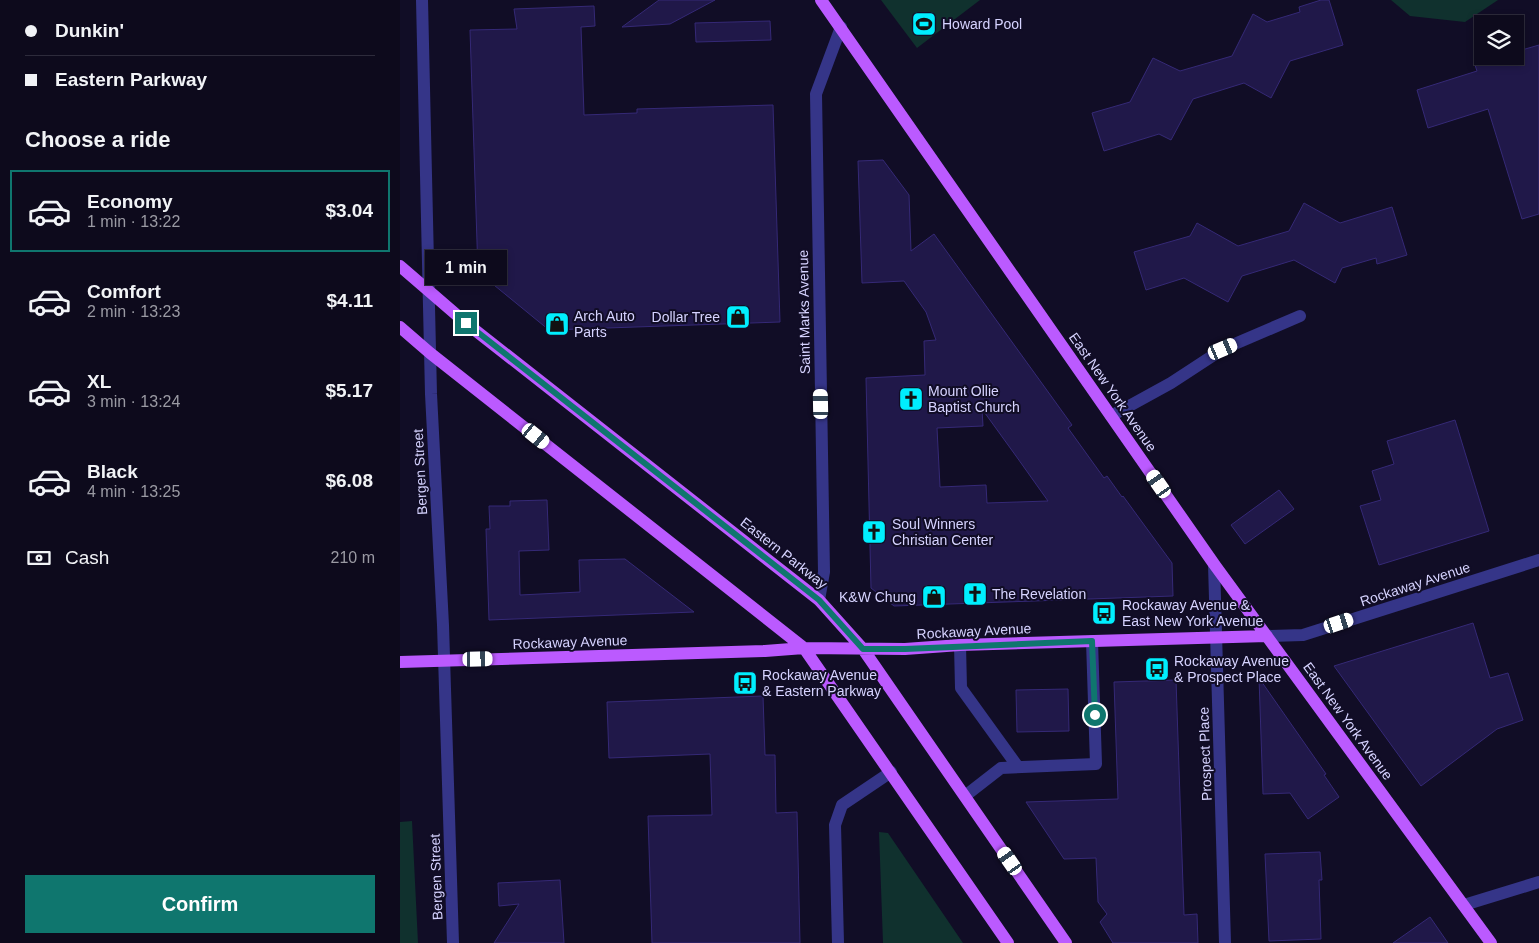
<!DOCTYPE html>
<meta charset="utf-8">
<style>
body{margin:0;font-family:Helvetica,sans-serif;background:#161325;color:#f1f3f6;height:100vh;display:flex;flex-direction:column;font-size:19px;white-space:nowrap}
*{box-sizing:border-box;margin:0}
p{font-size:16px;color:#9a9aa3}
.icon{flex:none;width:28px;height:28px;fill:none;stroke:currentColor;stroke-width:2;stroke-linecap:round;stroke-linejoin:round}
.map{position:relative;flex:1;overflow:hidden}
.side{display:flex;flex-direction:column;background:#0d0a1c;width:400px}
.side>*{flex:none}
.top-card{display:grid;align-content:center;height:110px;padding:0 25px;background:#0d0a1c}
.fabs{position:absolute;left:1074px;top:15px;display:grid;gap:10px}
.fabs a{display:grid;place-items:center;width:50px;height:50px;border-radius:0px;background:#0d0a1c;box-shadow:0 2px 8px #0003,0 0 0 1px #2d2b3b;font-size:25px}
.end{position:absolute;width:22px;height:22px;margin:-11px;border:6px solid #0f766e;background:#fff;box-shadow:0 0 0 2px #fff}
.from{border-radius:50%}
.bubble{position:absolute;height:35px;border-radius:0px;background:#0d0a1c;box-shadow:0 2px 8px #0003,0 0 0 1px #2d2b3b;font-size:16px;font-weight:600;line-height:35px;text-align:center}
.car{position:absolute;width:15px;height:30px;margin:-15px -8px;border-radius:6px;box-shadow:0 0 4px 1px #0007;background:linear-gradient(#fff 24%,#345 0 40%,#fff 0 76%,#345 0 86%,#fff 0)}
.top-card b{display:flex;align-items:center;gap:18px;height:48px;font-size:19px}
.top-card b+b{border-top:1px solid #2d2b3b}
.top-card i{width:12px;height:12px;background:#f1f3f6}
ul{padding:0;list-style:none}
li{display:flex;align-items:center;gap:15px;height:82px;margin:0 10px 8px;padding:0 15px;border:2px solid transparent;border-radius:0px}
li div{flex:1}
li b{display:block;font-size:19px}
li em{font-style:normal;font-weight:600}
li.active{border-color:#0f766e}
li>.icon{width:45px;height:45px;stroke-width:1.5}
h2{padding:0 25px;font-size:22px;line-height:60px}
.pay{display:flex;align-items:center;gap:12px;height:55px;padding:0 25px;font-size:19px}
.pay p{margin-inline-start:auto}
.cta{display:flex;gap:10px;margin-top:auto;padding:10px 25px}
.cta a{flex:1;height:58px;border-radius:0px;background:#0f766e;color:#fff;font-size:20px;font-weight:600;line-height:58px;text-align:center}
main{display:flex;flex:1;min-height:0}
.map>svg:first-child{display:block}
</style>
<main>
<section class="side">
<div class="top-card">
<b><i class="from"></i>Dunkin'</b>
<b><i></i>Eastern Parkway</b>
</div>
<h2>Choose a ride</h2>
<ul>
<li class="active"><svg class="icon" aria-label="car" viewBox="0 0 24 24"><path d="M5 17H2v-5l4-1 3-4h7l3 4 3 1v5h-3M9 17h6M6 11h13"/><circle cx="7" cy="17" r="2"/><circle cx="17" cy="17" r="2"/></svg><div><b>Economy</b><p>1 min · 13:22</p></div><em>$3.04</em></li>
<li><svg class="icon" aria-label="car" viewBox="0 0 24 24"><path d="M5 17H2v-5l4-1 3-4h7l3 4 3 1v5h-3M9 17h6M6 11h13"/><circle cx="7" cy="17" r="2"/><circle cx="17" cy="17" r="2"/></svg><div><b>Comfort</b><p>2 min · 13:23</p></div><em>$4.11</em></li>
<li><svg class="icon" aria-label="car" viewBox="0 0 24 24"><path d="M5 17H2v-5l4-1 3-4h7l3 4 3 1v5h-3M9 17h6M6 11h13"/><circle cx="7" cy="17" r="2"/><circle cx="17" cy="17" r="2"/></svg><div><b>XL</b><p>3 min · 13:24</p></div><em>$5.17</em></li>
<li><svg class="icon" aria-label="car" viewBox="0 0 24 24"><path d="M5 17H2v-5l4-1 3-4h7l3 4 3 1v5h-3M9 17h6M6 11h13"/><circle cx="7" cy="17" r="2"/><circle cx="17" cy="17" r="2"/></svg><div><b>Black</b><p>4 min · 13:25</p></div><em>$6.08</em></li>
</ul>
<div class="pay"><svg class="icon" aria-label="cash" viewBox="0 0 24 24"><path d="M3 7h18v10H3z"/><circle cx="12" cy="12" r="2"/></svg>Cash<p>210 m</p></div>
<div class="cta"><a>Confirm</a></div>
</section>
<div class="map">
<svg width="1139" height="943" viewBox="0 0 1139 943">
<rect width="100%" height="100%" fill="#110d26"/>
<path fill="#10312e" d="M481,0H580L517,48Z
M991,0H1098L1065,22L1010,16Z
M12,821L18,943H0V822Z
M479,832L488,833L563,943H483Z"/>
<path fill="#201849" stroke="#352976" fill-rule="evenodd" d="M259,0H315L270,24L222,27Z
M921,0H929L943,45L890,61L871,98L844,83L793,99L771,140L759,134L704,151L692,113L730,102L753,58L780,71L832,56L853,14L867,22L900,12L899,7Z
M194,6L195,26L181,27L184,115L237,113V109L373,105L380,322L149,330L78,272L70,30L117,29L114,9Z
M370,21L371,40L296,42L295,23Z
M1139,45V214L1122,219L1088,109L1028,128L1017,90L1077,71L1075,65L1102,56H1115V52Z
M483,160L509,195L511,251L534,234L672,425L668,428L704,478L707,476L722,497L723,496L772,563L773,596L494,606L471,588L466,378L525,375L524,341L536,340L526,312L504,281L462,283L458,161ZM582,409L616,456L648,501L587,503L586,485L540,487L537,428L583,426Z
M904,203L940,223L992,207L1007,255L977,264L976,258L942,268L935,283L894,260L842,276L828,302L784,278L746,290L734,252L790,236L797,223L838,246L889,231Z
M1055,420L1089,531L979,565L960,506L981,500L972,471L994,464L987,441Z
M879,490L894,509L845,544L831,525Z
M147,500L149,550L119,551L120,595L180,592L179,560L225,559L294,612L89,620L86,529H90L89,506H110V501Z
M1073,623L1090,678L1108,673L1123,720L1097,729L1021,786L934,666Z
M859,678L926,774L924,775L939,797L908,819L890,793L863,794Z
M776,680L784,915L797,914L798,943H713L700,922L707,914L698,902L696,858L664,859L626,802L718,799L714,682Z
M668,689L669,731L617,732L616,690Z
M363,696L365,755H375L376,813L397,812L400,943H252L248,816L312,815L310,754L209,758L207,702Z
M920,852L922,880H919L921,939L869,941L865,854Z
M160,880L164,943H94L119,904L99,906L98,883Z
M1030,917L1048,943H993Z"/>
<g fill="none" stroke-linecap="round" stroke-linejoin="round">
<path stroke="#353588" stroke-width="12" d="M22,0L31,394L43,625L53,943
M711,416L771,383L823,349L900,316
M814,564L825,943
M419,600L424,572L416,94L441,27
M867,636L903,635L1139,560
M560,645L561,688L618,767
M565,796L601,768L696,764L692,641
M1064,905L1139,882
M438,943L435,825L442,805L491,772"/>
<path stroke="#bb5aff" stroke-width="12" d="M421,0L814,564L1091,943
M0,266L66,323L419,600L463,649L666,943
M0,327L30,353L404,648L608,943
M0,662L365,651L404,648L505,649L560,645L867,636"/>
</g>
<g fill="none" stroke-linecap="round" stroke-linejoin="round">
<path stroke="#0f766e" stroke-width="6" d="M66,323L419,600L463,649H505L692,641L695,715"/>
</g>
<defs>
<symbol id="stadium-square" viewBox="-11 -11 22 22"><rect x="-9" y="-9" width="18" height="18" rx="4" fill="#00eefe" stroke="#110d26"/><path d="M0-5a6.5 5 0 1 0 0 10a6.5 5 0 1 0 0-10ZM-3.5-1.8h7v3.6h-7Z" fill="#111"/></symbol>
<symbol id="shop-square" viewBox="-11 -11 22 22"><rect x="-9" y="-9" width="18" height="18" rx="4" fill="#00eefe" stroke="#110d26"/><path d="M-5-2.5h2.3a2.7 3.5 0 0 1 5.4 0H5L5.5 6h-11ZM-1.5-2.5h3a1.5 2.3 0 0 0-3 0Z" fill="#111"/></symbol>
<symbol id="church-square" viewBox="-11 -11 22 22"><rect x="-9" y="-9" width="18" height="18" rx="4" fill="#00eefe" stroke="#110d26"/><path d="M-1.2-6h2.4v3.5h3.3v2.4h-3.3V6h-2.4V-.1h-3.3v-2.4h3.3Z" fill="#111"/></symbol>
<symbol id="bus-square" viewBox="-11 -11 22 22"><rect x="-9" y="-9" width="18" height="18" rx="4" fill="#00eefe" stroke="#110d26"/><path d="M-5-6H5V4H4V6H2V4H-2V6H-4V4H-5ZM-3.5-4V0h7V-4ZM-3.5 1.2v1.5H-2V1.2ZM2 1.2v1.5H3.5V1.2Z" fill="#111"/></symbol>
</defs>
<g fill-rule="evenodd">
<use href="#stadium-square" x="510" y="10" width="28" height="28"/>
<use href="#shop-square" x="324" y="303" width="28" height="28"/>
<use href="#shop-square" x="143" y="310" width="28" height="28"/>
<use href="#church-square" x="497" y="385" width="28" height="28"/>
<use href="#church-square" x="460" y="518" width="28" height="28"/>
<use href="#church-square" x="561" y="580" width="28" height="28"/>
<use href="#shop-square" x="520" y="583" width="28" height="28"/>
<use href="#bus-square" x="690" y="599" width="28" height="28"/>
<use href="#bus-square" x="743" y="655" width="28" height="28"/>
<use href="#bus-square" x="331" y="669" width="28" height="28"/>
</g>
<g text-anchor="middle" stroke-width="4" stroke-linejoin="round" paint-order="stroke">
<g font-size="14" fill="#d6d3ff" stroke="#110d26" text-anchor="start">
<text x="542" y="29">Howard Pool</text>
<text x="174" y="321">Arch Auto<tspan x="174" dy="16">Parts</tspan></text>
<text x="320" y="322" text-anchor="end">Dollar Tree</text>
<text x="528" y="396">Mount Ollie<tspan x="528" dy="16">Baptist Church</tspan></text>
<text x="492" y="529">Soul Winners<tspan x="492" dy="16">Christian Center</tspan></text>
<text x="592" y="599">The Revelation</text>
<text x="516" y="602" text-anchor="end">K&amp;W Chung</text>
<text x="722" y="610">Rockaway Avenue &amp;<tspan x="722" dy="16">East New York Avenue</tspan></text>
<text x="774" y="666">Rockaway Avenue<tspan x="774" dy="16">&amp; Prospect Place</tspan></text>
<text x="362" y="680">Rockaway Avenue<tspan x="362" dy="16">&amp; Eastern Parkway</tspan></text>
</g>
<g font-size="14" fill="#d6d3ff" stroke="#110d26">
<text transform="translate(404 312) rotate(-91)" y="5">Saint Marks Avenue</text>
<text transform="translate(713 392) rotate(55)" y="5">East New York Avenue</text>
<text transform="translate(20 472) rotate(-93)" y="5">Bergen Street</text>
<text transform="translate(384 553) rotate(38)" y="5">Eastern Parkway</text>
<text transform="translate(1015 584) rotate(-18)" y="5">Rockaway Avenue</text>
<text transform="translate(574 631) rotate(-3)" y="5">Rockaway Avenue</text>
<text transform="translate(170 642) rotate(-2)" y="5">Rockaway Avenue</text>
<text transform="translate(948 721) rotate(54)" y="5">East New York Avenue</text>
<text transform="translate(805 754) rotate(-92)" y="5">Prospect Place</text>
<text transform="translate(36 877) rotate(-92)" y="5">Bergen Street</text>
</g>
</g>
</svg>
<div class="fabs">
<a><svg class="icon" aria-label="layers" viewBox="0 0 24 24"><path d="M12 4l9 5-9 5-9-5zM3 14l9 5 9-5"/></svg></a>
</div>
<i class="end from" style="left:695px;top:715px"></i>
<i class="end" style="left:66px;top:323px"></i>
<div class="bubble" style="left:25px;top:250px;width:82px">1 min</div>
<i class="car" style="left:823px;top:349px;rotate:67deg"></i>
<i class="car" style="left:421px;top:404px;rotate:359deg"></i>
<i class="car" style="left:136px;top:436px;rotate:129deg"></i>
<i class="car" style="left:759px;top:484px;rotate:325deg"></i>
<i class="car" style="left:939px;top:623px;rotate:72deg"></i>
<i class="car" style="left:78px;top:659px;rotate:89deg"></i>
<i class="car" style="left:610px;top:861px;rotate:325deg"></i>
</div>
</main>
